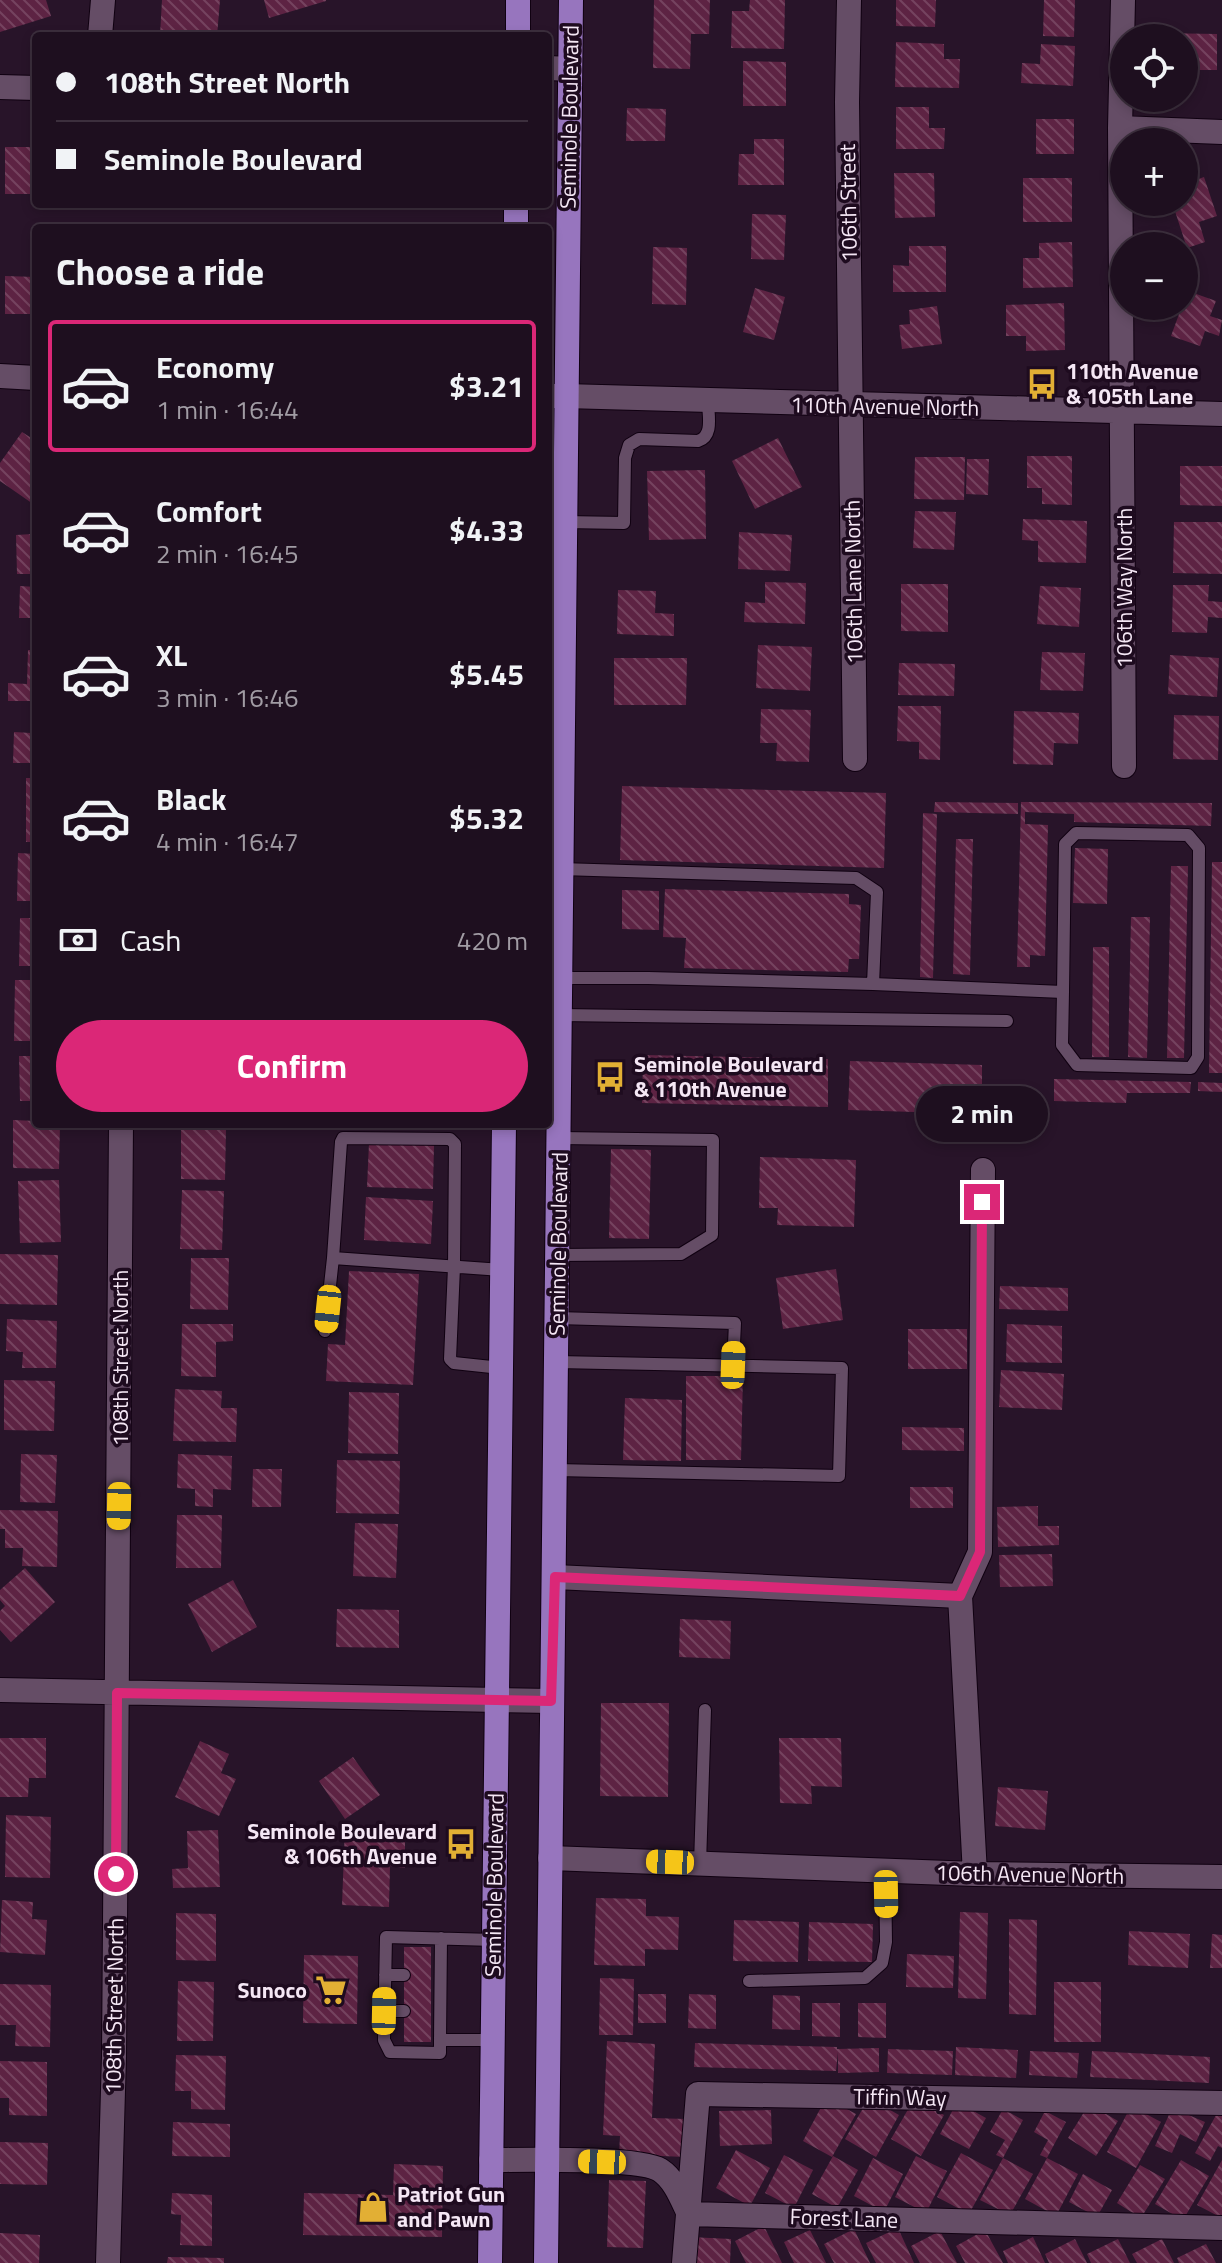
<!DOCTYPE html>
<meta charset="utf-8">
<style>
body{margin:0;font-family:"Titillium Web",sans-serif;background:#2b1d2c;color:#f1f3f6;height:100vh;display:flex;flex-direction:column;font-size:30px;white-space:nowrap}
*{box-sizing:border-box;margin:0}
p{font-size:26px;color:#a19ca4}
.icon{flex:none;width:44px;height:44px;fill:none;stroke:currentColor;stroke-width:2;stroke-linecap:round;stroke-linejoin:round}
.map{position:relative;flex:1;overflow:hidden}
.side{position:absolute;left:32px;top:224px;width:520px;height:904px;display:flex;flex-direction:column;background:#1e0f1f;border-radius:8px;box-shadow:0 4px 12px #0003,0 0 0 2px #3c2f3d}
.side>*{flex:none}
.guide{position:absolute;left:32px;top:32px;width:520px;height:176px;border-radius:8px;box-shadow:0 4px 12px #0003,0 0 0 2px #3c2f3d;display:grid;align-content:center;height:176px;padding:0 24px;background:#1e0f1f}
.tools{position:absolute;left:1110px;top:24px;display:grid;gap:16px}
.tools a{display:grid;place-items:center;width:88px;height:88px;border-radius:50%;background:#1e0f1f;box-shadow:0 4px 12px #0003,0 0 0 2px #3c2f3d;font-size:40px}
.end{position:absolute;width:36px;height:36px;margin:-18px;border:10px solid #db2777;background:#fff;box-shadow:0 0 0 4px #fff}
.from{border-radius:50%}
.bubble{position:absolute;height:56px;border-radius:28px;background:#1e0f1f;box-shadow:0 4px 12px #0003,0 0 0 2px #3c2f3d;font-size:26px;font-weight:700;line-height:56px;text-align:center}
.car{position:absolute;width:24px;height:48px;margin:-24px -12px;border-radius:10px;box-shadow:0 0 6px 2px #0007;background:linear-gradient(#f5c518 24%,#345 0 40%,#f5c518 0 76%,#345 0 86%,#f5c518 0)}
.guide b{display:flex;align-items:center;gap:28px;height:76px;font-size:30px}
.guide b+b{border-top:2px solid #3c2f3d}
.guide i{width:20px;height:20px;background:#f1f3f6}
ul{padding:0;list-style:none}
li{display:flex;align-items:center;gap:24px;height:132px;margin:0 16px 12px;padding:0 8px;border:4px solid transparent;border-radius:8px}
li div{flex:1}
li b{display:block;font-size:30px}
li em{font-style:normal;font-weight:700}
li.on{border-color:#db2777}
li>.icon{width:72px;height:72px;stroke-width:1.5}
h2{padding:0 24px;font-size:36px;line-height:96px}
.pay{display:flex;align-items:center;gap:20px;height:88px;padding:0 24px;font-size:30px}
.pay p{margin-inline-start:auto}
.primary-button{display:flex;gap:16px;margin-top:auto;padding:16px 24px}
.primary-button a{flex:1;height:92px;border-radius:48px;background:#db2777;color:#fff;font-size:32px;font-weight:700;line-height:92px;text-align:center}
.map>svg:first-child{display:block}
</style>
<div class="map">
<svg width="1222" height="2263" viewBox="0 0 1222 2263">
<defs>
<pattern id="building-back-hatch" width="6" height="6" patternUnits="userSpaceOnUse" patternTransform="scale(2)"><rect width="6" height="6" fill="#5d2343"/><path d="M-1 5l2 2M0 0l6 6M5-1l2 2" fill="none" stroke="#75435f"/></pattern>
</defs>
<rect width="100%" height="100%" fill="#281429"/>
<path fill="url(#building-back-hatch)" d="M0,0H46L51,16L0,32Z
M162,0H220L217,36L160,35Z
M264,0H326V1L269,18Z
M654,0H710L709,34H691L690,69L653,68Z
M750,0H785L784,49L731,48L732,11H749Z
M896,0H936L935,27L896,26Z
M1044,0H1075L1074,37L1043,36Z
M1159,33L1217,34V70H1184V38H1159Z
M896,42L944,44V59H960L959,88L895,87Z
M1041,44L1075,46L1073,86L1021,83L1022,63L1040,64Z
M743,61L786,62V106H743Z
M896,107H929V128H945L944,149H896Z
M627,108L666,109L665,141H626Z
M1036,119H1074V154H1036Z
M754,139H784V185H738L739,154H754Z
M5,147H36V194H5Z
M894,173H934L935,217L895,218Z
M1204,177L1217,216L1199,222L1205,242L1187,248L1172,202H1184V184Z
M1023,178H1072V222H1023Z
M752,214L786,215L784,260L751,259Z
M1072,242L1073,287L1023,288V258H1039V243Z
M909,246H946V292H893V265L909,266Z
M653,247L687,248L686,305L652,304Z
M5,276L36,277V314H5Z
M755,288L785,297L774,340L743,332Z
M1188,291L1216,301L1210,316L1222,320L1219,336L1205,331L1200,346L1171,336L1182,306H1184Z
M1064,303L1065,350L1026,351V336H1006V305Z
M937,306L942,344L902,349L899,325L910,324L909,310Z
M22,432L36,441V506L0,481V463Z
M778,438L802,487L755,509L732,461Z
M1027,456H1072V505L1042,504V488H1027Z
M915,457H965L964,500L914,499Z
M967,459H989L988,495L966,494Z
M1180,466H1222V506L1180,505Z
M705,470L706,539L649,540L647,471Z
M915,511L956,512L954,550L913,548Z
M31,514H36V574H17L16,535L32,534Z
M1023,519L1087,521L1086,563L1038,562V541L1022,540Z
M1174,522H1222V574L1173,573Z
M739,532L792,535L790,571L738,569Z
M765,582L806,583L805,624L744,622L745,602L765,603Z
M901,584H948V632L901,631Z
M1173,585H1209L1208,601L1222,602V618L1208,617L1207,633L1172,632Z
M20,586L36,587V618H19Z
M1040,586L1081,588L1079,627L1037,624Z
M618,590L656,591L655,613L674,614V636L617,634Z
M758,645L812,647L810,691L756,688Z
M28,650H36V701H8V683L27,684Z
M1042,652L1085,653L1083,691L1040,690Z
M1170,655L1219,658L1217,697L1168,694Z
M614,658H687L686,705H614Z
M899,663L955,664L954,696L898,695Z
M898,706H941L940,760L919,759V742L897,741Z
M761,709L811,710L809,762L776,761L777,743H760Z
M1014,711L1079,713L1078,744L1054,743L1053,765L1013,764Z
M1174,715L1219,716L1218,760L1173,759Z
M31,718H36V763H13L14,732L31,733Z
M26,778H36V842H26Z
M622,786L886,793L884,868L620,860Z
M935,802L1018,803V814L934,812Z
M1021,802L1212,803L1211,826L1074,822V814L1025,812V824L1048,825L1045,956L1030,955V967H1017Z
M923,813L937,814L933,978L920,977Z
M956,839H973L970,975L953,974Z
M1075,848L1108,849L1107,904L1073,903Z
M18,853L36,854V901H17Z
M1212,862H1222V1073H1209Z
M1171,866H1188L1184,1058H1167Z
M665,889L849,894V904L861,905L859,959H849L848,972L684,968L686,938L663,937Z
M622,890L659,891V930L622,929Z
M1131,917H1150L1147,1058L1128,1057Z
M20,918H36V966H19Z
M1093,947H1109V1057H1092Z
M15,980H36V1041H14Z
M643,1055L828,1059V1107L642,1103Z
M19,1056H36V1101H20Z
M850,1061L982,1065V1114L848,1110Z
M1054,1079L1191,1082L1190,1093H1127L1126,1103L1054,1101Z
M1198,1082L1222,1083V1092L1198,1091Z
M13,1120L36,1121V1124H60L59,1169L13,1168Z
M181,1128H226L225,1180L181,1179Z
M369,1143L434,1145L433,1189L367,1187Z
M611,1149L651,1150L649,1239L609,1238Z
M760,1157L856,1160L854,1227L777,1225L778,1208H759Z
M59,1180L61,1242L20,1243L18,1181Z
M182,1190L224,1191L222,1250L180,1249Z
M366,1197L433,1201L431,1244L364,1240Z
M0,1254L58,1255L57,1305L0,1304Z
M191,1258H229L228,1310L190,1309Z
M836,1269L843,1320L783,1329L776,1278Z
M349,1271L419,1274L413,1385L326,1381L328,1344L345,1345Z
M1000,1286L1068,1288V1311L999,1309Z
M7,1319L57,1321L56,1368H22L23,1352L6,1351Z
M182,1324H233V1341L216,1342V1377L181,1376Z
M1007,1324L1062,1326V1363L1006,1362Z
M908,1329H967V1369H908Z
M1001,1370L1064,1374L1062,1410L999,1407Z
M686,1376H743L741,1460H686Z
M4,1380L55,1381L54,1431L4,1430Z
M175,1389L222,1391L221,1408H237L236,1442L173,1441Z
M349,1392L399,1393L398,1454L348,1453Z
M625,1398L682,1400L681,1461L623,1460Z
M902,1427L964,1428V1451L902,1450Z
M21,1454L57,1455L55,1503L20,1502Z
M178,1454L232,1456L231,1490L213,1489V1507L195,1506V1489L177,1488Z
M337,1460L400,1461L399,1514L336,1513Z
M253,1469H282L281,1507H252Z
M910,1487H953V1508H910Z
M1038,1506V1526H1059V1545L998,1547L997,1507Z
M0,1510L58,1511L57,1567L22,1566L23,1548H5V1529H0Z
M177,1515H222L221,1568H176Z
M355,1523L398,1524L396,1578L353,1576Z
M1052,1554L1053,1586L1000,1587L999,1555Z
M25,1568L55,1602L11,1642L0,1630V1611L5,1606L0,1600V1590Z
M233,1580L257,1627L212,1652L188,1604Z
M337,1609L399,1610V1648L336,1647Z
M680,1619L731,1621L730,1659L679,1657Z
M601,1703H669L668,1797L600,1796Z
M0,1738H46V1778H29L28,1797H0Z
M779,1738H841L842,1787L811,1786L812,1804L780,1803Z
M200,1741L229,1754L221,1773L236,1779L219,1816L175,1797Z
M353,1757L380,1795L345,1819L319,1781Z
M998,1787L1048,1791L1045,1830L995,1826Z
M6,1815L51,1817L50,1878L5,1877Z
M345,1825L405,1826V1868L390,1866L389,1907L342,1905Z
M218,1830L220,1887L173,1888L172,1869L188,1868L187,1831Z
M596,1898L646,1899V1916L679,1917L678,1950L645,1949V1966L594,1965Z
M2,1900L33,1902L32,1919L47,1920L45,1955L0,1952Z
M960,1912L988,1913L986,1999L958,1998Z
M176,1913L216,1914V1961L176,1960Z
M1009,1919L1037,1920L1036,2015L1009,2014Z
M734,1920L799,1922L798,1962L733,1961Z
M809,1922L873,1924L872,1962L808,1961Z
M1129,1931L1190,1934L1188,1968L1128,1965Z
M1212,1934L1222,1935V1968H1210Z
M404,1947H431V2042H404Z
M907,1954L954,1956L953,1988L906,1987Z
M304,1955L358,1956L357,2024L303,2023Z
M600,1978L634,1979L633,2035H599Z
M178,1981L214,1982L213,2041H177Z
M1054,1982H1101V2042H1054Z
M0,1984L51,1985L50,2047L15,2046L16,2025H0Z
M638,1994H666V2023H638Z
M689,1994L716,1995V2029L688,2028Z
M773,1995L800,1996V2030L772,2029Z
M812,2003H840V2037L812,2036Z
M858,2003H886V2038L858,2037Z
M607,2041L655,2044L652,2118L686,2119L684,2157L619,2154L620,2136L603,2135Z
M695,2043L837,2047V2049L879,2048V2072L838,2073V2052L836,2071L694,2067Z
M956,2047L1018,2050L1016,2078L955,2075Z
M888,2049L953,2051L952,2075L887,2073Z
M1030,2051L1079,2053L1077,2078L1029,2075Z
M1092,2051L1210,2057L1209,2083L1090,2077Z
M176,2055L226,2056L225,2110L191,2109V2091H175Z
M0,2061L47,2062V2116L9,2115V2098H0Z
M826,2098L856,2114L832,2157L803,2141Z
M869,2098L899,2115L876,2157L845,2139Z
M914,2099L944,2115L921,2156L891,2139Z
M957,2102L986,2118L969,2149L940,2134Z
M1089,2104L1118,2121L1096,2156L1068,2138Z
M1131,2106L1161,2122L1136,2168L1107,2152Z
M1172,2108L1205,2122L1196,2142L1180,2134L1172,2153L1155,2146Z
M1220,2108L1222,2109V2148L1218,2146L1210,2161L1195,2153Z
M1003,2109L1023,2120L1003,2158L996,2155L1005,2140L990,2132Z
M771,2110L772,2144L720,2146L719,2111Z
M1045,2111L1066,2122L1047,2158L1040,2155L1048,2140L1034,2132Z
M173,2122L230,2124V2157L172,2156Z
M0,2142L48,2143L47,2185L0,2184Z
M736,2150L770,2168L750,2206L716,2188Z
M961,2153L993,2170L969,2214L937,2197Z
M784,2155L813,2170L794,2208L765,2193Z
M833,2156L858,2170L837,2208L812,2194Z
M916,2156L947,2171L926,2213L895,2197Z
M873,2158L903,2174L884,2212L854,2196Z
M1003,2158L1033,2174L1010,2215L980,2200Z
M1047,2158L1078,2174L1056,2216L1025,2199Z
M1181,2160L1209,2176L1183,2220L1155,2204Z
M1222,2160V2218L1197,2205Z
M394,2164L443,2166L442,2237L303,2235L304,2193L393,2195Z
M1140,2165L1165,2179L1141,2218L1117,2203Z
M1083,2174L1112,2190L1097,2217L1069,2202Z
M609,2180L646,2181L643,2248L607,2247Z
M172,2193L212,2195V2246L180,2245L181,2215L171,2214Z
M764,2226L782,2263H746L735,2241Z
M898,2228L914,2263H876L866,2243Z
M854,2229L870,2263H834L824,2244Z
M810,2230L826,2263H794L784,2242Z
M985,2230L1003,2263H965L956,2246Z
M940,2231L957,2263H920L911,2246Z
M0,2233L40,2235L39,2263H0Z
M690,2237L731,2239L730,2263H689Z
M1033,2237L1045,2263H1008L1003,2251Z
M1075,2239L1087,2263H1049L1045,2254Z
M1118,2239L1130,2263H1091L1087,2254Z
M1162,2239L1174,2263H1137L1132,2254Z
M1206,2244L1216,2263H1179L1177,2258Z
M168,2257L224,2258V2263H167Z"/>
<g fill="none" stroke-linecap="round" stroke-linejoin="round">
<defs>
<path id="service" d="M564,522L624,523L625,458L629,445L639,439L698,441C714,436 708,415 708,401
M560,978H648L873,984L877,892L856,878L561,869
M873,984L1063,992L1062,1045L1077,1065L1191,1068L1198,1057L1199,848L1188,835L1076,833L1065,844L1063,992
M560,1015L1007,1021
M558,1255L681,1254L712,1235L713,1140L559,1138
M333,1258L341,1142L343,1138L450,1139L455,1144L454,1267L450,1359L454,1363L501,1368
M557,1318L735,1323L733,1365
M325,1331L333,1258L502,1270
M556,1470L839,1476L842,1368L557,1362
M700,1864L705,1710
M385,1975H404
M749,1981L865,1978L882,1963L886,1942L885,1871
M384,2011H404
M440,2040L441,1938
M492,2040H440V2053L390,2052L384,2040L386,1937L494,1940"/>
<path id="minor" d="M849,0L847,102L855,759
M1123,0L1120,128L1124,766
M100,36L103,0
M548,68L570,69
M0,87L36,88
M1120,128L1222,132
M565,396L1222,414
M555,1577L960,1596
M0,1690L551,1701
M550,1858L975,1874L1222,1877
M975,1874L960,1596L980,1552L983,1170
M491,2160C522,2160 639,2157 660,2170C674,2179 681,2197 688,2212
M689,2214L1222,2228
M108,2263L114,2056L121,1124
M684,2263L698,2094L1222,2103"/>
<path id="tertiary" d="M0,376L36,378
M548,396H565"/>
<path id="primary" d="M518,36V0
M516,228V204
M490,2263L504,1124
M546,2263L571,0"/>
</defs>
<use href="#service" stroke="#100111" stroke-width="14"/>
<use href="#minor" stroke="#100111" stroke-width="26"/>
<use href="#tertiary" stroke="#100111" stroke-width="26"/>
<use href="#primary" stroke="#100111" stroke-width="26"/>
<use href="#service" stroke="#654d66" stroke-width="12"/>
<use href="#minor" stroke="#654d66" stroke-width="24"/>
<use href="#tertiary" stroke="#654d66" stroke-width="24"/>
<use href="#primary" stroke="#9775be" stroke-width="24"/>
</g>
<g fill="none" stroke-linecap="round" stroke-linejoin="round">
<path stroke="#db2777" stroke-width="10" d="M116,1874L117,1693L551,1701L555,1577L960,1596L980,1552L982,1202"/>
</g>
<defs>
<symbol id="bus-bare" viewBox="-9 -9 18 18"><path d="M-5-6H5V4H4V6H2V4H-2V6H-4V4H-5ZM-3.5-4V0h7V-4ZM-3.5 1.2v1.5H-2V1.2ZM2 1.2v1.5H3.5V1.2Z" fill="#e2af34" stroke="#1e0b1f" stroke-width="2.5" paint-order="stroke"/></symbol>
<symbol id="supermarket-bare" viewBox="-9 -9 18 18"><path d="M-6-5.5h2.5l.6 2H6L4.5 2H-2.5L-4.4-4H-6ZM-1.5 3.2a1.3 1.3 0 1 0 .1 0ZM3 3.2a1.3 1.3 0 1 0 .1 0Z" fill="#e2af34" stroke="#1e0b1f" stroke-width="2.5" paint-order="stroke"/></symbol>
<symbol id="shop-bare" viewBox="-9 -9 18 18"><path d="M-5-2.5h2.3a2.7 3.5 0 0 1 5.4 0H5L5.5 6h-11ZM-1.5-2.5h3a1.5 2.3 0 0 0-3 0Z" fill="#e2af34" stroke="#1e0b1f" stroke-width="2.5" paint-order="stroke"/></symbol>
</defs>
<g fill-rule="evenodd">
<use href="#bus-bare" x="1020" y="362" width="44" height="44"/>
<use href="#bus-bare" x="588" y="1055" width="44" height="44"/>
<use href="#bus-bare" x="439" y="1822" width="44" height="44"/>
<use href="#supermarket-bare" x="309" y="1968" width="44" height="44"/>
<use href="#shop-bare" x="351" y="2185" width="44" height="44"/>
</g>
<g text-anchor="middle" stroke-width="7" stroke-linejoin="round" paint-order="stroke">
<g font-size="22" fill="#f5e7f5" stroke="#1e0b1f">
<text transform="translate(569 117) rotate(-89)" y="8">Seminole Boulevard</text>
<text transform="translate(848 203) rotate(-91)" y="8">106th Street</text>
<text transform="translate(885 406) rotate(1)" y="8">110th Avenue North</text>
<text transform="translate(853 582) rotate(-91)" y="8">106th Lane North</text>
<text transform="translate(1124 588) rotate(-90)" y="8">106th Way North</text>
<text transform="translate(558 1244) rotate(-89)" y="8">Seminole Boulevard</text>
<text transform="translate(120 1358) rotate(-90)" y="8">108th Street North</text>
<text transform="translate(1030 1874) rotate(1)" y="8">106th Avenue North</text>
<text transform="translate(494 1885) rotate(-89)" y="8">Seminole Boulevard</text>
<text transform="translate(114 2006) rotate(-89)" y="8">108th Street North</text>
<text transform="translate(900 2097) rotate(1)" y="8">Tiffin Way</text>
<text transform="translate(844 2218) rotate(2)" y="8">Forest Lane</text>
</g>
<g font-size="22" font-weight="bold" fill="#f5e7f5" stroke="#1e0b1f" text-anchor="start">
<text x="1066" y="379">110th Avenue<tspan x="1066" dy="25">&amp; 105th Lane</tspan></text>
<text x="634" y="1072">Seminole Boulevard<tspan x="634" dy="25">&amp; 110th Avenue</tspan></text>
<text x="437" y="1839" text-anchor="end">Seminole Boulevard<tspan x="437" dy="25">&amp; 106th Avenue</tspan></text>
<text x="307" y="1998" text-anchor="end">Sunoco</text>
<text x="397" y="2202">Patriot Gun<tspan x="397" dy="25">and Pawn</tspan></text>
</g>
</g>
</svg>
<div class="tools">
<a><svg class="icon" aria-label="locate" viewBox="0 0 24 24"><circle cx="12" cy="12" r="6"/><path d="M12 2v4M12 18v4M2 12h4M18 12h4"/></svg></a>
<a>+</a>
<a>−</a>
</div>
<i class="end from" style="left:116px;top:1874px"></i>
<i class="end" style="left:982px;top:1202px"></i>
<div class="bubble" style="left:916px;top:1086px;width:132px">2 min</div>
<i class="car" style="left:328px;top:1309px;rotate:186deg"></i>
<i class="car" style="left:733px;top:1365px;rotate:2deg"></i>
<i class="car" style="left:119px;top:1506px;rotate:181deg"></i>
<i class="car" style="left:670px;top:1862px;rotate:272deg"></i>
<i class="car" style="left:886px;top:1894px;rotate:179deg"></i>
<i class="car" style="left:384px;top:2011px;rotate:1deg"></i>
<i class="car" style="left:602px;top:2162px;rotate:272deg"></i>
<div class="guide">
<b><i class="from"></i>108th Street North</b>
<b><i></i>Seminole Boulevard</b>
</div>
<section class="side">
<h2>Choose a ride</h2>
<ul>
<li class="on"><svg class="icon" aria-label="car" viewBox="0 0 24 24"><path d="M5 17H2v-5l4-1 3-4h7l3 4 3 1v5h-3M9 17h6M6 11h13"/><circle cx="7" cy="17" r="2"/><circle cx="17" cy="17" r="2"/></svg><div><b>Economy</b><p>1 min · 16:44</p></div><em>$3.21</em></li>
<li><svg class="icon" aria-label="car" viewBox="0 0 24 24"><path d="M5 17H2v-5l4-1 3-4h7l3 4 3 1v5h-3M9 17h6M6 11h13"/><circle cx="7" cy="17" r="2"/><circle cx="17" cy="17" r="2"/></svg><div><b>Comfort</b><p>2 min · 16:45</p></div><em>$4.33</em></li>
<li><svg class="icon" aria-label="car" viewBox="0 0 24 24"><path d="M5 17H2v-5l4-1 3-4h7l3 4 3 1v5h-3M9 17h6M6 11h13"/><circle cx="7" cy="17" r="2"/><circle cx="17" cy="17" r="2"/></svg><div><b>XL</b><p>3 min · 16:46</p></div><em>$5.45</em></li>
<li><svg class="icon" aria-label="car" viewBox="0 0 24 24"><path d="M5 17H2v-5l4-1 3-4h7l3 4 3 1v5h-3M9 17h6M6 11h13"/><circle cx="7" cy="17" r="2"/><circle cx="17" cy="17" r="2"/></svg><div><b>Black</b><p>4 min · 16:47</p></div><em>$5.32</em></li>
</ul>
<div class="pay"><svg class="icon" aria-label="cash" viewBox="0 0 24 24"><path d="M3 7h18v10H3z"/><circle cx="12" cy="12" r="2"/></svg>Cash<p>420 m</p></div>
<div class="primary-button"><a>Confirm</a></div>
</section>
</div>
